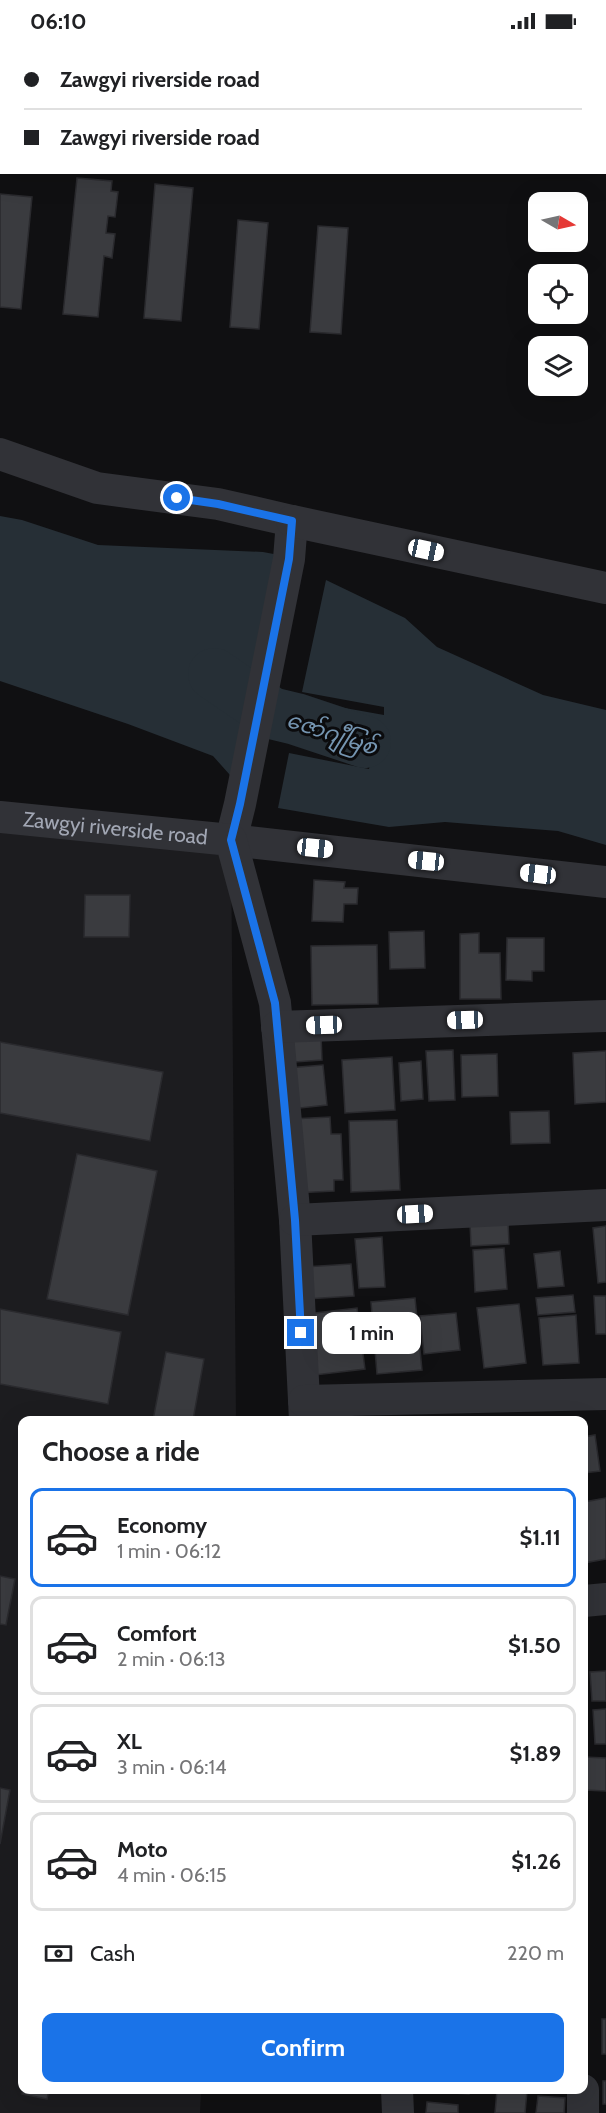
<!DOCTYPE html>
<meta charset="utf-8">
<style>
body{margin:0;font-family:Cabin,"Noto Sans Myanmar",sans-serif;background:#f2f2f2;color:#202124;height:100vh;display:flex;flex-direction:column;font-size:22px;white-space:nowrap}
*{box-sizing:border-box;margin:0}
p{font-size:20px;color:#757577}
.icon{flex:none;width:33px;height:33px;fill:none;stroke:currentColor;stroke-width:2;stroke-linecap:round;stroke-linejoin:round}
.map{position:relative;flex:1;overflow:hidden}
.sheet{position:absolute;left:18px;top:1374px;width:570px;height:678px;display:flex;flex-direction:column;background:#fff;border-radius:12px;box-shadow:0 6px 24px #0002}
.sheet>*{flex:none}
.banner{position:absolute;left:0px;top:0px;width:606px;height:132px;box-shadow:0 6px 24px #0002;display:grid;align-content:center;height:132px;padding:0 24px;background:#fff}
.needle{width:39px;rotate:99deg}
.controls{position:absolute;left:528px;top:150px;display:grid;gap:12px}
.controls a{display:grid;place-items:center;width:60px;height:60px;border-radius:12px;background:#fff;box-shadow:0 6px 24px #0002;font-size:30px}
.end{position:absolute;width:27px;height:27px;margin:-14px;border:8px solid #1a73e8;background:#fff;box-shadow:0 0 0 3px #fff}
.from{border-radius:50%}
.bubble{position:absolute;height:42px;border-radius:12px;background:#fff;box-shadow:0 6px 24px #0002;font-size:20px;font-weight:700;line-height:42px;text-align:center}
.car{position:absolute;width:18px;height:36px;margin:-18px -9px;border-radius:8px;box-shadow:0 0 4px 2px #0007;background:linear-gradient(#fff 24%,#345 0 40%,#fff 0 76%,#345 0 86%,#fff 0)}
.banner b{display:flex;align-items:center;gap:21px;height:57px;font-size:22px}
.banner b+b{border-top:2px solid #e0e0e0}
.banner i{width:15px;height:15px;background:#202124}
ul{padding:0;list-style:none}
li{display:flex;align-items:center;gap:18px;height:99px;margin:0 12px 9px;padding:0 12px;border:3px solid #e0e0e0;border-radius:12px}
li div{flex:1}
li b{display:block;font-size:22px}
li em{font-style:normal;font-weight:700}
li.current{border-color:#1a73e8}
li>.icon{width:54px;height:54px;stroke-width:1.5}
h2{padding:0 24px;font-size:27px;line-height:72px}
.pay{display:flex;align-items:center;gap:15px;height:66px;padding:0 24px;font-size:22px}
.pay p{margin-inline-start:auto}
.cta{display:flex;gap:12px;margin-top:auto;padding:12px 24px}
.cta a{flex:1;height:69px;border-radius:12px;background:#1a73e8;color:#fff;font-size:24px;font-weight:700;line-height:69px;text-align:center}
.status{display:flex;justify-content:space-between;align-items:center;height:42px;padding:0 30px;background:#fff;direction:ltr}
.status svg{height:16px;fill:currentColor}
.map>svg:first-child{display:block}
</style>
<div class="status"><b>06:10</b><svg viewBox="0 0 49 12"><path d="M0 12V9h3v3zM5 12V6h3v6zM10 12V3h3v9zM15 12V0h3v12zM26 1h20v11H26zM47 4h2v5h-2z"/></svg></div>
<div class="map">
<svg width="606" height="2071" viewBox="0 0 606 2071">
<rect width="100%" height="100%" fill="#101012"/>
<path fill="#1c1c1f" d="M0,771L231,798L236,1378H22V2048H201L200,2071H0Z"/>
<path fill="#262f36" d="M0,474L22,478L98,503L263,510L279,513L255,761L213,714L128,682L0,639Z
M326,538L405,576L437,605L543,653L606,668V803L558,789L445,780L389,785L278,766L289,711L369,727L371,719L291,702L300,658L384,673V665L302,650Z"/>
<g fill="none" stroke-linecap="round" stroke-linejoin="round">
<path stroke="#262f36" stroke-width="52" d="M49,2L56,0
M0,10L2,9
M214,632L271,671L296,677L365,700"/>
</g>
<path fill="#3a3b3f" stroke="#2a2a2e" stroke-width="1.5" d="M77,136L112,139L111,149L118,150L115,175L108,174L106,191L115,192L112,216L104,214L98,275L63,272Z
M155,142L193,146L181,279L144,276Z
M0,152L32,155L21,267L0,265Z
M238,178L268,181L259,287L230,285Z
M318,184L348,186L341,292L310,290Z
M314,838L345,840L344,846H358L357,862H344L343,880L312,879Z
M85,853H130L129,895H84Z
M424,889L425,926L390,927L389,890Z
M479,891V911H500L501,957H460V892Z
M507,896H544V929H532V939L506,938Z
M377,903L378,962L312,963L311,904Z
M321,993L322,1018L295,1020L293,995Z
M0,1000L163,1030L150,1099L0,1071Z
M453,1008L455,1058L429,1059L426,1009Z
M606,1009V1060L575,1062L573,1011Z
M497,1012L498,1054L462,1055L461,1013Z
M392,1015L395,1068L345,1071L342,1018Z
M421,1019L423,1057L401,1059L399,1021Z
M323,1023L327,1063L291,1067L287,1026Z
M549,1069L550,1101L511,1102L510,1070Z
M330,1075L331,1092H341L343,1138H334V1149L295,1151L291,1077Z
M397,1078L400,1148L351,1150L349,1079Z
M77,1112L157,1129L128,1273L47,1257Z
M508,1179L509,1202L471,1204L470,1181Z
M606,1184V1240L598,1241L593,1186Z
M382,1195L385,1245L359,1246L355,1197Z
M504,1206L507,1247L475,1250L473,1208Z
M560,1209L564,1244L538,1246L534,1212Z
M351,1222L354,1254L306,1257L304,1225Z
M573,1253L575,1270L538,1273L536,1256Z
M594,1254H606V1292H596Z
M415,1256L422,1328L377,1332L371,1260Z
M519,1262L526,1321L484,1326L477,1266Z
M357,1266L365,1327L315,1333L307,1272Z
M0,1267L121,1290L108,1362L0,1342Z
M456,1271L460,1308L424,1312L420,1274Z
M576,1273L579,1321L543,1323L539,1276Z
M166,1310L204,1317L193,1378H153Z
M352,1364L353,1378H320L319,1367Z
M595,1393L600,1429L584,1431V1395Z
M606,1456V1517L584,1521V1460Z
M0,1534L15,1537L6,1583L0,1582Z
M606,1629V1659H592L590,1630Z
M606,1667V1702H595L593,1668Z
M584,1715L606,1716V1749L584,1748Z
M0,1746L10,1748L0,1802Z
M602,1977H606V2012H602Z
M603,2039H606V2062H603Z
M23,2048H49L47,2057L22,2052Z
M438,2048H470L469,2052L437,2050Z
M497,2048L527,2049L525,2071H495Z
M538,2054L565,2056L564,2071H536Z
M427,2060L458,2063V2071H426Z"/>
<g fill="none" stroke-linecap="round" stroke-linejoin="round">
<g stroke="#313237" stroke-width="32">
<path d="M0,412L97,446L218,462L292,479L289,517L240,762L231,798L606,840"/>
<path d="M292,479L606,546"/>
<path id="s1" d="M0,775L231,798L275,961L295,1178L305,1378"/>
<path d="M277,985L606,974"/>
<path d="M295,1178L606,1163"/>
<path d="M304,1359L606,1352"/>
<path d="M584,1559L606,1557"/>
<path d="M397,2048L398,2071"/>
<path d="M583,2048V2071"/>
</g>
</g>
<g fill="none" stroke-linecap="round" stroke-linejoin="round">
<path stroke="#1a73e8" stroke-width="8" d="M177,456L218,462L292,479L289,517L240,762L231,798L275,961L295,1178L301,1291"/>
</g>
<g text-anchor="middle" stroke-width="6" stroke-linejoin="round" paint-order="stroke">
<g font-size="21" fill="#a1a6b3" stroke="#0b0b0d">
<text dy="7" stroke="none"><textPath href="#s1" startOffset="116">Zawgyi riverside road</textPath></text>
</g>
<g font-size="22" font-style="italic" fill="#7595b1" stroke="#0b0b0d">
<text transform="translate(332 691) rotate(18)" y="8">ဇော်ဂျီမြစ်</text>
</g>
</g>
</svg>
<div class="controls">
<a><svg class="needle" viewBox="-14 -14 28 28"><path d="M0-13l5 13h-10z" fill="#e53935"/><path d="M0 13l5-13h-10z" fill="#757577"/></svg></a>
<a><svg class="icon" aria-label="locate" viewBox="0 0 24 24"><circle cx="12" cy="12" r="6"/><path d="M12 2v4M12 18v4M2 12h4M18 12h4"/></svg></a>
<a><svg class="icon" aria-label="layers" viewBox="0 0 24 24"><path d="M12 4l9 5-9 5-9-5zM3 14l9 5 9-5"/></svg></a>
</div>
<i class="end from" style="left:177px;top:456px"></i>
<i class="end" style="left:301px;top:1291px"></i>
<div class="bubble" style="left:322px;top:1270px;width:99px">1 min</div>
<i class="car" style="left:426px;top:508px;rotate:102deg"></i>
<i class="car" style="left:315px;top:806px;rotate:96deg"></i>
<i class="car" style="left:426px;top:819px;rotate:276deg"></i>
<i class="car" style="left:538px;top:832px;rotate:277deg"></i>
<i class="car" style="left:465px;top:978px;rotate:268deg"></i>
<i class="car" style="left:324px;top:983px;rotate:268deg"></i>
<i class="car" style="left:415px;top:1172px;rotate:87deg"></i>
<div class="banner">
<b><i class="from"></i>Zawgyi riverside road</b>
<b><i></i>Zawgyi riverside road</b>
</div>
<section class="sheet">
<h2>Choose a ride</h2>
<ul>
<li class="current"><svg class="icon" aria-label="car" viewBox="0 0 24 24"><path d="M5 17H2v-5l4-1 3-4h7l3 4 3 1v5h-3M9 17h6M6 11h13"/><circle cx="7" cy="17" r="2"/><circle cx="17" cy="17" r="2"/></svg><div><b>Economy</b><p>1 min · 06:12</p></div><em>$1.11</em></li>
<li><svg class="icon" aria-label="car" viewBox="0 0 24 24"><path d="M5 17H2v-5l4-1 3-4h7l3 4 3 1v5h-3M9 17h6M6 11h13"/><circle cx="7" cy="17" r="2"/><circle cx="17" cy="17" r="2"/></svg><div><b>Comfort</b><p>2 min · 06:13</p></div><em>$1.50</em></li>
<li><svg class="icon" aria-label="car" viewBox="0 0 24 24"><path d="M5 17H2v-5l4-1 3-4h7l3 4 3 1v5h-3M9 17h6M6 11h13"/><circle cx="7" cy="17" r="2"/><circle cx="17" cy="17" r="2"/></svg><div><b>XL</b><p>3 min · 06:14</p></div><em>$1.89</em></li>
<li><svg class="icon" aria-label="car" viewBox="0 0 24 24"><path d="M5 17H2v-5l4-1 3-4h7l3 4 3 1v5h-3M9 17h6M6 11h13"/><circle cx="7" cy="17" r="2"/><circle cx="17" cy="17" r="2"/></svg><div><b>Moto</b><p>4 min · 06:15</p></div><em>$1.26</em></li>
</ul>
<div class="pay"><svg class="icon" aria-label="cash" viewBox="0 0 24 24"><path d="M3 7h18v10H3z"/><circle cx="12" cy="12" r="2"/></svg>Cash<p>220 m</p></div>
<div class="cta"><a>Confirm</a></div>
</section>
</div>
